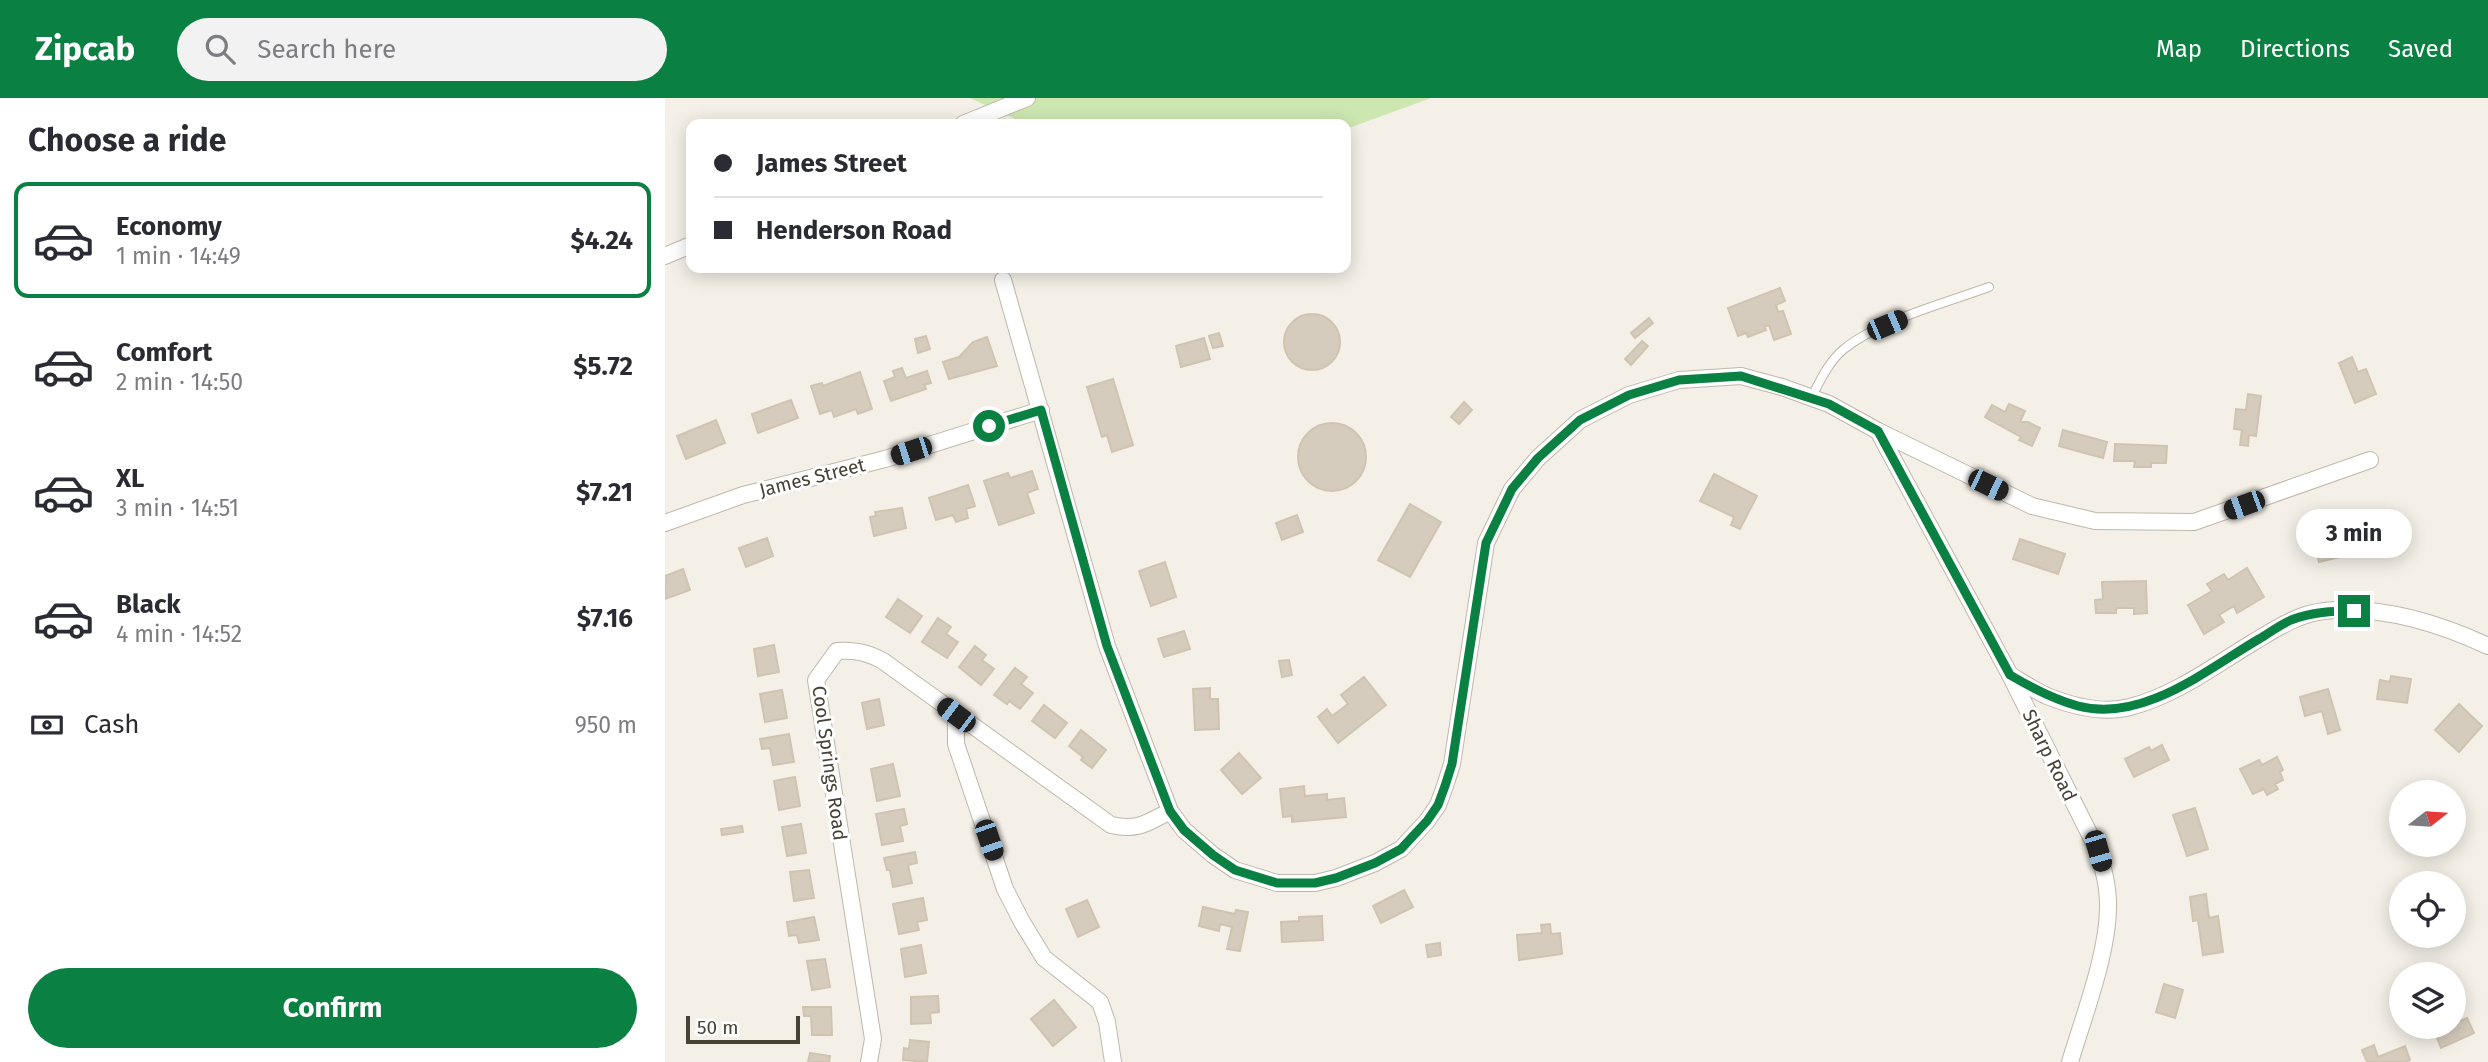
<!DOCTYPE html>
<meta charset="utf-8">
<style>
body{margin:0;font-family:"Fira Sans",sans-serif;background:#f2f2f3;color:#2b2b33;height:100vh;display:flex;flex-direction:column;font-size:26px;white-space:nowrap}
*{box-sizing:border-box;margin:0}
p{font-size:23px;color:#7c7c81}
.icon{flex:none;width:38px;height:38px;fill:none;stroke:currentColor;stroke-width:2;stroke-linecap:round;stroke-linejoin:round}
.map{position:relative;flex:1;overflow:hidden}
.sheet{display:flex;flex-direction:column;background:#fff;width:665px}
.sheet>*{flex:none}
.top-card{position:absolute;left:21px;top:21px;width:665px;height:154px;border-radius:14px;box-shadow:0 4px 18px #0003;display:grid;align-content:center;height:154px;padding:0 28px;background:#fff}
.needle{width:46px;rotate:73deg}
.fabs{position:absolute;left:1724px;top:682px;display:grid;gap:14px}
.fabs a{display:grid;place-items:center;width:77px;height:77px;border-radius:50%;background:#fff;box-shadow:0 4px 18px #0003;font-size:35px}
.scale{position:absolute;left:21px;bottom:18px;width:114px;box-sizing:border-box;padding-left:7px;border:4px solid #474136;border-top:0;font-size:19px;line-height:24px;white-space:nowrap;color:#474136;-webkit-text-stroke:5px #fff;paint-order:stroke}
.end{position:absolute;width:32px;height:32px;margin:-16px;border:9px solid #0b8043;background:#fff;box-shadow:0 0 0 4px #fff}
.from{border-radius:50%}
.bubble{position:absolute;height:49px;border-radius:24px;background:#fff;box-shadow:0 4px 18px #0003;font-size:23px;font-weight:700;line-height:49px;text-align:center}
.car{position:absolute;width:21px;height:42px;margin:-21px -10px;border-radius:9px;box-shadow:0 0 5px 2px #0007;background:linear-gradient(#222 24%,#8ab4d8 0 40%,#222 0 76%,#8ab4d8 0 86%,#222 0)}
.top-card b{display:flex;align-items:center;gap:24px;height:66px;font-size:26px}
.top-card b+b{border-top:2px solid #e1e1e2}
.top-card i{width:18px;height:18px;background:#2b2b33}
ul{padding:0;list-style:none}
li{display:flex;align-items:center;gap:21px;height:116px;margin:0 14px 10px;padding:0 14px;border:4px solid transparent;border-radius:14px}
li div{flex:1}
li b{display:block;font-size:26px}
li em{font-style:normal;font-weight:700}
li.on{border-color:#0b8043}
li>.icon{width:63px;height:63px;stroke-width:1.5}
h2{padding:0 28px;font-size:32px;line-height:84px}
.pay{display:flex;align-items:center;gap:18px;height:77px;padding:0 28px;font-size:26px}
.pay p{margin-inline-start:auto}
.primary-button{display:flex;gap:14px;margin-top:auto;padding:14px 28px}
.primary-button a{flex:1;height:80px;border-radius:42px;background:#0b8043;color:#fff;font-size:28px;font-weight:700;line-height:80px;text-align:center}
header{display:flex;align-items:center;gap:42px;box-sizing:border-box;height:98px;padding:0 35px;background:#0b8043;color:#fff}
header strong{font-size:33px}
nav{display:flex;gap:38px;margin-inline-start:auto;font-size:24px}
.search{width:490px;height:63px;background:#f2f2f3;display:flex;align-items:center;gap:18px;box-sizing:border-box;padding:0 24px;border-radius:38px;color:#7c7c81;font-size:26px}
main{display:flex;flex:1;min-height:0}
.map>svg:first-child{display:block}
</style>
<header>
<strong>Zipcab</strong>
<div class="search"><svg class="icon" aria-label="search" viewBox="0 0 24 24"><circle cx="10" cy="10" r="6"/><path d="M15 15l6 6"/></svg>Search here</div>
<nav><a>Map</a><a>Directions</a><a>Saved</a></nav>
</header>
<main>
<section class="sheet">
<h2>Choose a ride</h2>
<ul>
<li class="on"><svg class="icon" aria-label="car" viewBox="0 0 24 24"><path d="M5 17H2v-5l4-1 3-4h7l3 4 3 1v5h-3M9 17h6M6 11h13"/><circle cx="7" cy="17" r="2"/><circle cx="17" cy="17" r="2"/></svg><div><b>Economy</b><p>1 min · 14:49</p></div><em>$4.24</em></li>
<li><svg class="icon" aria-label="car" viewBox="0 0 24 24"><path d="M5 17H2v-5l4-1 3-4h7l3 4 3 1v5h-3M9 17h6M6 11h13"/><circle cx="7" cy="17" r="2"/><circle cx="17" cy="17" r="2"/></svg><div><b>Comfort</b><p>2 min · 14:50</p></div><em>$5.72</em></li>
<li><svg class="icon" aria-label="car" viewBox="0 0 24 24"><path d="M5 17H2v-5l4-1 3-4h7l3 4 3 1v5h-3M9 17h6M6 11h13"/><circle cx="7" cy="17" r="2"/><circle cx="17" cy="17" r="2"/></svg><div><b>XL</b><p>3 min · 14:51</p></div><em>$7.21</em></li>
<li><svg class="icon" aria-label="car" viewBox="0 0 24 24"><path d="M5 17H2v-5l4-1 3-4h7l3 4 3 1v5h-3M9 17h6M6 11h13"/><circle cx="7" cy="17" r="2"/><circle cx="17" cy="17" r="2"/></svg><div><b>Black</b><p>4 min · 14:52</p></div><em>$7.16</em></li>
</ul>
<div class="pay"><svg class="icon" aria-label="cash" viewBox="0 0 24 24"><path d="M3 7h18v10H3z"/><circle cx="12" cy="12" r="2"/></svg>Cash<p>950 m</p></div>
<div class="primary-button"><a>Confirm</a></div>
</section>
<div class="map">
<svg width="1823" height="964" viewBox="0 0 1823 964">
<rect width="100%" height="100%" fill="#f4f0e7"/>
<path fill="#cde7b1" d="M305,0H766L681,31V26H361Z"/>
<path fill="#d5ccbd" stroke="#d0c4b0" stroke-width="2" d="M1115,190L1120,203L1111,207L1113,214L1118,213L1126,236L1109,242L1104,227L1099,229L1101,232L1083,239L1081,235L1073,238L1063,210Z
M619 244a28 28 0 1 1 56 0a28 28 0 1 1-56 0Z
M984,220L988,225L970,240L966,235Z
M554,235L558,248L548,250L544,238Z
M261,238L265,251L253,255L250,241Z
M322,239L332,268L284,281L278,264L294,259L308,244Z
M539,240L545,261L516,269L511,248Z
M977,243L983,248L966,267L960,261Z
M1687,259L1693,274L1701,271L1711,296L1690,305L1674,265Z
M237,270L241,280L262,273L266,285L259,287L261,291L226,303L219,283L230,279L228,273Z
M195,274L207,311L193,316L191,311L169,319L167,312L155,316L146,288L157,285L158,288Z
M448,281L468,347L447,354L442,337L437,339L422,289Z
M1583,296L1596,298L1591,338L1584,337L1583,348L1575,347L1577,332L1569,331L1571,311L1581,312Z
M126,302L133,320L93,335L87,316Z
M799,304L807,312L794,326L786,319Z
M1344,306L1360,313L1355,324H1363L1375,330L1367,348L1354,342L1356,339L1320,319L1327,307L1340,314Z
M51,322L60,345L21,361L12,338Z
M633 359a34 34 0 1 1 68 0a34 34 0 1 1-68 0Z
M1398,332L1442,344L1438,360L1394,348Z
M1450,346L1502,348L1501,365H1486V369H1469L1470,363H1449Z
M367,373L373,391L362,395L369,415L334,427L319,383L343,375L345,380Z
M1049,376L1092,398L1075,431L1066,427L1069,419L1035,403Z
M303,387L310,408L301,411L303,420L291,424L288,417L271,422L264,400Z
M745,406L776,424L745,479L713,462Z
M237,410L241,430L209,438L205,419L211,418L210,414Z
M632,417L638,434L617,442L611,425Z
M1692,429L1700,451L1691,455L1654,464L1648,443Z
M102,440L108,458L81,469L74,450Z
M1355,441L1400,456L1393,476L1348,461Z
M500,464L511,499L486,508L474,473Z
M1582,470L1599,499L1572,515L1569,508L1554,517L1559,524L1539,536L1523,507L1547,493L1542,486L1559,476L1563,482Z
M18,471L25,492L0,501V478Z
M1481,483L1482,515L1469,516V510H1451V515H1431L1430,502L1438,501L1437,484Z
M233,501L257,518L245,535L221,519Z
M273,520L286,529L281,536L293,544L282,560L257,544Z
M519,533L525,551L499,559L493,541Z
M109,547L114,574L93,578L89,551Z
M310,548L321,557L317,562L329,571L316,587L294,569Z
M624,562L627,577L617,579L614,563Z
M350,570L362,579L356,586L368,595L355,611L344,603L342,606L329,597Z
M1726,578L1746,581L1742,605L1712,601L1715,582L1725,584Z
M699,579L721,607L673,645L653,619L662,611L667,618L683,606L676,597Z
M545,590V601H553L554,631L530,632L528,591Z
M1663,591L1675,632L1663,636L1657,613L1640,618L1635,599Z
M117,592L122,620L100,624L95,596Z
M214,601L219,627L202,631L197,605Z
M1794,606L1817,628L1794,654L1770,632Z
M379,607L402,625L390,640L367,623Z
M416,632L441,652L427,670L416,662L418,659L404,648Z
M124,636L129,664L108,667L105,650L97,651L95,641Z
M1497,647L1504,662L1469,679L1460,661L1484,649L1486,653Z
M574,655L596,680L577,696L556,672Z
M1612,659L1618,672L1615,674L1618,682L1610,686L1613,691L1602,697L1599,691L1588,696L1575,671L1594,662L1597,667Z
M228,666L235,698L212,703L206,671Z
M130,679L135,708L114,712L109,683Z
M639,688L640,698L662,696V702L679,700L681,719L627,724V718L618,719L615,691Z
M1530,710L1543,751L1522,758L1508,717Z
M239,711L242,726L235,728L238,743L217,747L211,716Z
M136,726L141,755L122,758L117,729Z
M77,728L78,734L57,737L56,731Z
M250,754L252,765L243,767L247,785L228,789L225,772H222L219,760Z
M144,772L149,800L129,803L125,774Z
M739,792L748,809L716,825L708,808Z
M1541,796L1544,820L1553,818L1558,854L1538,857L1533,822L1528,823L1525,799Z
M258,800L262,822L252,824L254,832L234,836L228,806Z
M422,802L434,829L413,839L401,811Z
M538,809L570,816L571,812L583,814L575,853L562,851L567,829L555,826L554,833L534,828Z
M657,818L658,842L617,844L616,824L634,823V819Z
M149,819L154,842L134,845L132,837L124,838L122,824Z
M885,826L886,836L895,835L897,856L854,862L852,837L877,835L876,827Z
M775,845L776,857L763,859L761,847Z
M256,847L261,875L240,879L236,851Z
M160,861L165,889L147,892L142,863Z
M1499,886L1518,892L1510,920L1491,914Z
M273,898L274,914L265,915L266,925L246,926V899Z
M389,902L411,929L388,948L366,921Z
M138,909H166L167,937H147L146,918H139Z
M1802,920L1809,935L1776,950L1770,935L1782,929H1788V926Z
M245,942L264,944L262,964L238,962L239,950L244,951Z
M1709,947L1713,959L1740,948L1745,962L1740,964H1702L1697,952Z
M145,955L165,958L164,964H143Z"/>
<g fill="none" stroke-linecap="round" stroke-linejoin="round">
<defs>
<path id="service" d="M1146,300C1155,283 1164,263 1179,251C1215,222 1280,205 1324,189"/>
<path id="minor" d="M298,26L362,0
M0,158L26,147
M338,182L442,548L505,713L519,732L548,757L570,772L612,785H650L671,780L710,765L736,751L762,723L773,707L780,688L787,666L821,445L847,391L873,360L915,322L964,297L1014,282L1076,278L1117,289L1164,306L1213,333L1367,408L1430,423L1529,424L1705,362
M1213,333L1345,577L1433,753C1438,770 1443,787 1443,806C1444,853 1419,917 1405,964
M0,425L78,397L220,361L376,312
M1345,577C1357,584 1369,592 1382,598C1407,608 1439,616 1465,609C1509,598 1549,568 1587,545C1609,532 1632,516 1659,513C1715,507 1773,525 1823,548
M291,617V646L340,791L357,824L379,860L435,904L442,924L448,964
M204,964L208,941L151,582L172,553C189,552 202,554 218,563L446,727C473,733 482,725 505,713"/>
</defs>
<use href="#service" stroke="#bfb8aa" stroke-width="10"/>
<use href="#minor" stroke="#bfb8aa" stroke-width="18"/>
<use href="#service" stroke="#fff" stroke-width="8"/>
<use href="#minor" stroke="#fff" stroke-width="16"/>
</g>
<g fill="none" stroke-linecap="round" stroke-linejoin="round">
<path stroke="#0b8043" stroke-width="9" d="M324,328L376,312L442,548L505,713L519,732L548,757L570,772L612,785H650L671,780L710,765L736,751L762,723L773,707L780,688L787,666L821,445L847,391L873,360L915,322L964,297L1014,282L1076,278L1164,306L1213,333L1345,577C1367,590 1388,601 1413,608C1478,625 1541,572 1594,541C1604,535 1615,527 1626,522C1647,514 1667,513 1689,513"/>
</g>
<g text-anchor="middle" stroke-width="6" stroke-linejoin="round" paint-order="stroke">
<g font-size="19" fill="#474136" stroke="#fff">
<text transform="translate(147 379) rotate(-14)" y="7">James Street</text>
<text transform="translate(1385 657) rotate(64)" y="7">Sharp Road</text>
<text transform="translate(165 665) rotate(82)" y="7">Cool Springs Road</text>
</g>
</g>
</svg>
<div class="fabs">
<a><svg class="needle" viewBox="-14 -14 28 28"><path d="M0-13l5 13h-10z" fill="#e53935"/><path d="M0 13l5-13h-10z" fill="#7c7c81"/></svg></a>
<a><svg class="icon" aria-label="locate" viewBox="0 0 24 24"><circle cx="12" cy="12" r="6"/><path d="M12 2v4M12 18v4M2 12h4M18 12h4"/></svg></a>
<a><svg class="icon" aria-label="layers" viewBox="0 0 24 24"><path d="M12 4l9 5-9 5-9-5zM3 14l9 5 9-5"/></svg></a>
</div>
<div class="scale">50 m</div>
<i class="end from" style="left:324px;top:328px"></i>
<i class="end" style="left:1689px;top:513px"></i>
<div class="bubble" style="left:1631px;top:411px;width:116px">3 min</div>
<i class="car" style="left:1222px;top:227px;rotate:67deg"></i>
<i class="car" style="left:246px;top:353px;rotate:252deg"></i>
<i class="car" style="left:1323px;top:387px;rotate:116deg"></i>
<i class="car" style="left:1579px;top:407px;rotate:250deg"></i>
<i class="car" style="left:291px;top:617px;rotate:307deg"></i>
<i class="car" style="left:324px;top:742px;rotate:161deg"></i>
<i class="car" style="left:1433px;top:753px;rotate:164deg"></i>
<div class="top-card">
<b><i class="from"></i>James Street</b>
<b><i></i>Henderson Road</b>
</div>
</div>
</main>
